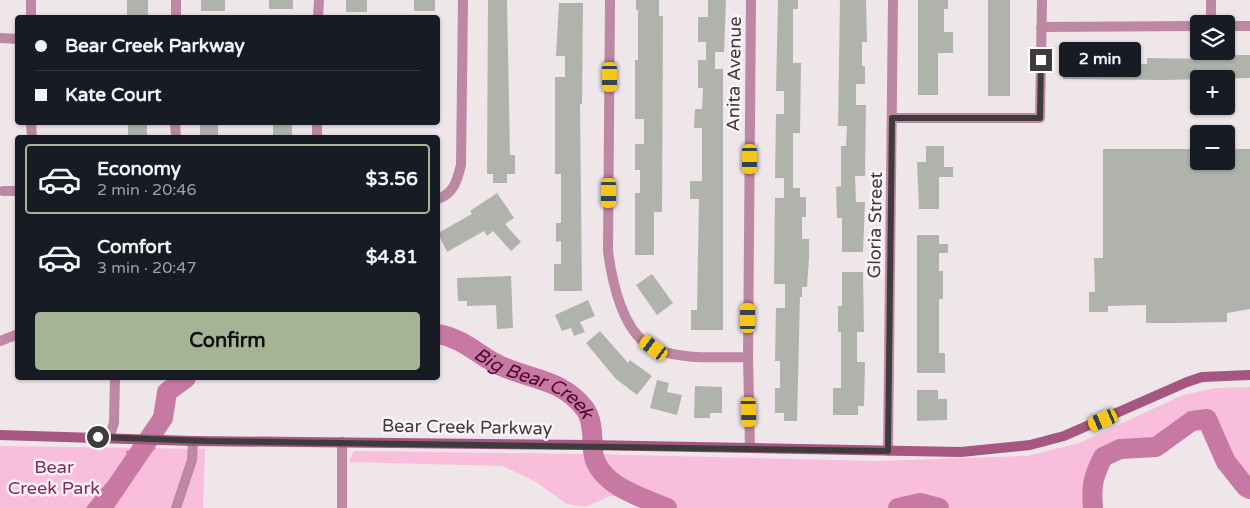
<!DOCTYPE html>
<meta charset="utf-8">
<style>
body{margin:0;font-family:"Varela Round",sans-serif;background:#242831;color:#f1f3f6;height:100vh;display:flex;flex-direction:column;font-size:19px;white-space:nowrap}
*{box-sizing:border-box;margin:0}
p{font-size:16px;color:#9ea1a6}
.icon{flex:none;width:28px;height:28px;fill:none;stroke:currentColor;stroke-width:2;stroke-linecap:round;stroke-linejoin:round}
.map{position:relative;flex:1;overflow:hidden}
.details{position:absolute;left:15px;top:135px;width:425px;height:245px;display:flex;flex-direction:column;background:#171b24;border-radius:5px;box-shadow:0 1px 4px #0004}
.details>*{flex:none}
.hud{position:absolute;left:15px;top:15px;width:425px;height:110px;border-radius:5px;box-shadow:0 1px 4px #0004;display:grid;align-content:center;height:110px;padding:0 20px;background:#171b24}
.tools{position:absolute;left:1190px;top:15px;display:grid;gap:10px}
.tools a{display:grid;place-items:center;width:45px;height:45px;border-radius:5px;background:#171b24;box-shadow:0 1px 4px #0004;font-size:25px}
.end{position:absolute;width:22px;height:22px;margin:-11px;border:6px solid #3e3b3c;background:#fff;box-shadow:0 0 0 2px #fff}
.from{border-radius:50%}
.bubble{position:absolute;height:35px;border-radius:5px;background:#171b24;box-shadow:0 1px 4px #0004;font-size:16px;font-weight:700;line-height:35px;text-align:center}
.car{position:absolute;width:15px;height:30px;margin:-15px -8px;border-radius:6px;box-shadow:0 0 4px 1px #0007;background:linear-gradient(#f5c518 24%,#345 0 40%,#f5c518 0 76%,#345 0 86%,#f5c518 0)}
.hud b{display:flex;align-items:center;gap:18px;height:48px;font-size:19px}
.hud b+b{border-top:1px solid #363941}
.hud i{width:12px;height:12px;background:#f1f3f6}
ul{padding:9px 0 0;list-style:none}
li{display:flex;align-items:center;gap:15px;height:70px;margin:0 10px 8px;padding:0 10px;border:2px solid transparent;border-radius:5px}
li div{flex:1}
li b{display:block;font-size:19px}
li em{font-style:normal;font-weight:700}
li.on{border-color:#a5b494}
li>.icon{width:45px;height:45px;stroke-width:1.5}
.primary-button{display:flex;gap:10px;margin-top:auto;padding:10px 20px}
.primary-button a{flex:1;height:58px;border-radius:5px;background:#a5b494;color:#111;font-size:20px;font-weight:700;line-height:58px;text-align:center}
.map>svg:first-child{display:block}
</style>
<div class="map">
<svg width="1250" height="508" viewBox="0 0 1250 508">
<rect width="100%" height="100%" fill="#eee6e9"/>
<path fill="#f8bedc" d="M1250,387V489L1246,487L1226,462L1207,419L1192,421L1156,447L1120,449L1103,457L1094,474L1091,488L1093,508H939L920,503L898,508H663L637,497L610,496L585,507L567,504L536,482L503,466L349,462L354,451L587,454L877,461L1027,456L1079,443L1183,395L1216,388Z
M0,446L205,449L203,508H0Z"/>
<path fill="#c879a3" d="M156,448L143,460L110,508H86C92,500 97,493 104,486C112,476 132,466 126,451Z"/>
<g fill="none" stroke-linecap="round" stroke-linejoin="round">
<g stroke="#c879a3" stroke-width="20">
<path id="s1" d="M438,334C461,338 475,352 495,363C526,380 561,377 585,409C593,420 592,437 593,450C595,484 641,497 667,508"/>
<path d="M102,508L163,418L167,392L186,378"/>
<path d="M898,508L920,503L939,508"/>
<path d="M1093,508C1091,486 1093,477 1103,457L1120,449L1156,447L1192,421L1207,419L1226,462L1246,487L1250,489"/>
</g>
</g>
<path fill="#b0b3ac" d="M127,0H148V18H127Z
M201,0H225V11H201Z
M269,0H293V9H269Z
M346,0H367V12H346Z
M414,0H435V11H414Z
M488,0H507L510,155H515V174H507V183H493V174H487Z
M636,0H659V16H663L662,212H654V255H635V193H640V170H635V144H644V119H635V60H638V10H636Z
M708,0H726L724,52H715V69H723V330H691V310H697L699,199H690V181H702V128H694L695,109H702L703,88H698V60H706V42H698V17H708Z
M778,0H798V9H793V63H801L800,133H793V188H800V197H806V217H802V239H809V258L807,287H802V297H800L797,421H784V413H775V388H780V361H775L776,308H785V284H774L775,198H784V178H775L776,114H784V91H776Z
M840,0H866L867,42H862V66H865V84H856V105H866L865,176H855L856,202H865L863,252H842V218H837L836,187L841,186V146H846L847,126H838Z
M918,0H948V9H944V32H953V53H938V95H918Z
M988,0H1010V96H988Z
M559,3H583L582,104H580L582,291H554V264H561V241L556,242V223H561V174H555V77H565V56H556Z
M1223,55H1250V78L1165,80L1063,79V58H1116V64H1147V58L1223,59Z
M128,122H147V138H128Z
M200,122H218V138H200Z
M273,122H292V138H273Z
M926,146H944V167H953V177H939V209H919L917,162H926Z
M1103,149H1199V161H1226V149H1250V309L1227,313V322L1179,323H1146V305L1108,306V312H1089V292H1095L1094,258H1103Z
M497,193L514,218L505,224L521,242L511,251L493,231L487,236L484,231L447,252L438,233L472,214L470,211Z
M917,235H939V244H948V253H939V271H943V299H939V353H945V373H917Z
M842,272H863L864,332H857V362H865L864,406H858V415H833V388H841V332H838V306H842Z
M652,274L673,303L657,315L636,285Z
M511,276L513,328L497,329L496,305L467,306V301H458L457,278Z
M588,300L595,316L580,322L585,332L574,336L571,328L562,331L555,315Z
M600,331L628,363L630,360L652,376L637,395L616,379L586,343Z
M657,380L669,383L667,392L682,395L677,415L650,408Z
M695,386L722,387V413H710V418H694Z
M917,390H938V399H947V420L917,421Z"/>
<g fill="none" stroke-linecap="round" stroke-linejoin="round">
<path stroke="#be87a3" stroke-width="10" d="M610,0L608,251C612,282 623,335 655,349C683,360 718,357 748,357
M31,18V0
M176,18V0
M318,18L319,0
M1211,24V0
M1226,26H1250
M1041,27L1199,26
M0,38L18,39
M892,118H1040L1042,0
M31,122L32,138
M175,122L176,138
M317,138V122
M3,191H18
M438,199C454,193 457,181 461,165L463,0
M0,341L18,334
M109,438L114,423L115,378
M750,448L748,357L751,0
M888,451L893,0
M176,508L192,460L193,441
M342,508V442"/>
<path stroke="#a55681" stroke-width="10" d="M0,435L193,441L588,445L961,452L1030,445L1064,436L1187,382L1202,377L1250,375"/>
</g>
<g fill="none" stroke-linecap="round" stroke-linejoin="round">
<path stroke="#3e3b3c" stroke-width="6" d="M98,437L206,441L888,451L892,118H1040L1041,60"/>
</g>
<g text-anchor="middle" stroke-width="5" stroke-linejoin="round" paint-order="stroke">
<g font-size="18" fill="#3e3b3c" stroke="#fbf3f7">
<text transform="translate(734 74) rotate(-89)" y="6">Anita Avenue</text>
<text transform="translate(875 225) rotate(-89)" y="6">Gloria Street</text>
<text transform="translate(467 427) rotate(1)" y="6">Bear Creek Parkway</text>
</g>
<g font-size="18" fill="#84265f" stroke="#fbf3f7">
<text x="54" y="473">Bear<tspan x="54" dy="21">Creek Park</tspan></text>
</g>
<g font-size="19" font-style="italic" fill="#4f0635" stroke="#fbf3f7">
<text dy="7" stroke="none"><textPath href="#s1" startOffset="109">Big Bear Creek</textPath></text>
</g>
</g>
</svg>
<div class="tools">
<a><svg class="icon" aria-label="layers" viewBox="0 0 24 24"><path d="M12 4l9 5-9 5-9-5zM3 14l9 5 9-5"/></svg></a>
<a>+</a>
<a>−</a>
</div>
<i class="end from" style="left:98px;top:437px"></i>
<i class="end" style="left:1041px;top:60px"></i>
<div class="bubble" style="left:1059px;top:42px;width:82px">2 min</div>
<i class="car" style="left:610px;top:77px;rotate:180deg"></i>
<i class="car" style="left:750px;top:159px;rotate:180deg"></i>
<i class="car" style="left:609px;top:193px;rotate:180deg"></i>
<i class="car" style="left:748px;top:318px;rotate:0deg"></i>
<i class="car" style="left:654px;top:348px;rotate:306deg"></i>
<i class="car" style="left:749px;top:412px;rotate:178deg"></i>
<i class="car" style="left:1103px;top:420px;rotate:247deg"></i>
<div class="hud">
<b><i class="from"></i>Bear Creek Parkway</b>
<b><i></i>Kate Court</b>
</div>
<section class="details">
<ul>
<li class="on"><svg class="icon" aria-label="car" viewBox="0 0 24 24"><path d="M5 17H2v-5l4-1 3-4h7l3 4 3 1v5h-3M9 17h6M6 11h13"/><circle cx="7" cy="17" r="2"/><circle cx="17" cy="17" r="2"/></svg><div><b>Economy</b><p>2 min · 20:46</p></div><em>$3.56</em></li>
<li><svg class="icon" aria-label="car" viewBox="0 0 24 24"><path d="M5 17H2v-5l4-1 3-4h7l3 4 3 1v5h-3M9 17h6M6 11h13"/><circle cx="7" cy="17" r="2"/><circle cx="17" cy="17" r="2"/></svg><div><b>Comfort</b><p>3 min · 20:47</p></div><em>$4.81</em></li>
</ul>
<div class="primary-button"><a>Confirm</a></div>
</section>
</div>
